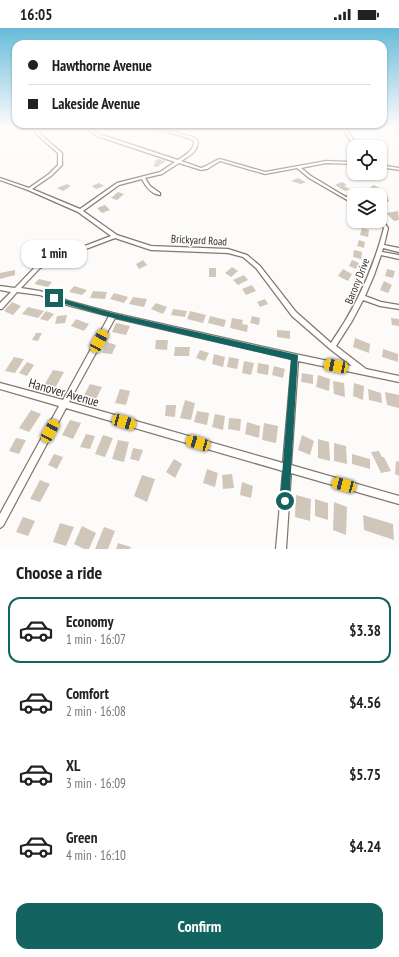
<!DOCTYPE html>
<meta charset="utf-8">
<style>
body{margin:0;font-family:"PT Sans Narrow",sans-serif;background:#f6f6f6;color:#202124;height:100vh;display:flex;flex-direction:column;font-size:15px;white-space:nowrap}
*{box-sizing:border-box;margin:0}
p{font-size:13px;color:#757577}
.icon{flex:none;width:22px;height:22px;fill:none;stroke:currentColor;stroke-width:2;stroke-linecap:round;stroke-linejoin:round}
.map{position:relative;height:521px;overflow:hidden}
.drawer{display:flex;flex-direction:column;background:#fff;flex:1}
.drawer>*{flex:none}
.top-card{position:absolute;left:12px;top:12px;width:375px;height:88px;border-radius:12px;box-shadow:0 1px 3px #0004;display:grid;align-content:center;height:88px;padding:0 16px;background:#fff}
.buttons{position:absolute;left:347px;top:112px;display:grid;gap:8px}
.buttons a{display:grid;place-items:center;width:40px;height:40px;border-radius:8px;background:#fff;box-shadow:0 1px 3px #0004;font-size:20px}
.end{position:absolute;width:18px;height:18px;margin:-9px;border:5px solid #136360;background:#fff;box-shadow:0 0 0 2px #fff}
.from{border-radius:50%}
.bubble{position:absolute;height:28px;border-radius:12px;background:#fff;box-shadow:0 1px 3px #0004;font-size:13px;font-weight:700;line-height:28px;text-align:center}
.car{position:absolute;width:12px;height:24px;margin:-12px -6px;border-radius:5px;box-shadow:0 0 3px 1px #0007;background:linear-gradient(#f5c518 24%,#345 0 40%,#f5c518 0 76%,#345 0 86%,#f5c518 0)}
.top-card b{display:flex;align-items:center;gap:14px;height:38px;font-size:15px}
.top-card b+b{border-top:1px solid #e0e0e0}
.top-card i{width:10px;height:10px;background:#202124}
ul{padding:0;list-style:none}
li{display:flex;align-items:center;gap:12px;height:66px;margin:0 8px 6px;padding:0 8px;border:2px solid transparent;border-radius:12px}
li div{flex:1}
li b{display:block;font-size:15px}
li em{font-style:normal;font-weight:700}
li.current{border-color:#136360}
li>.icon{width:36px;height:36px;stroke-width:1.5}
h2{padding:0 16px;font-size:18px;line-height:48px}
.button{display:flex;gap:8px;margin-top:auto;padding:8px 16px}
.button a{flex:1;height:46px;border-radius:12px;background:#136360;color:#fff;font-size:16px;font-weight:700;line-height:46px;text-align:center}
.status{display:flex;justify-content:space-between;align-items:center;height:28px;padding:0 20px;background:#fff;direction:ltr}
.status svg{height:11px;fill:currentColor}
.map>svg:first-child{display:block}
</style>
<div class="status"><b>16:05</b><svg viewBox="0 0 49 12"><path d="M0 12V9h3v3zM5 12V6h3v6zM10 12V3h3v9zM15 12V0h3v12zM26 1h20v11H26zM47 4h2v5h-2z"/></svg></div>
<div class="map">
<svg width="399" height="521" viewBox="0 0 399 521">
<rect width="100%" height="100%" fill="#fdfbf9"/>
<path fill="#d1c6ba" d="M158,131L166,133L157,139L153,138L156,134L154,133Z
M298,150L306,154L301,156L291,153Z
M342,154L347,157L344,158L350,161L345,163L335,157Z
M99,155L104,158L96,161L92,158Z
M67,156L71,158L63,163L57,160Z
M374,157L384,162L380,164L370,159Z
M118,164L124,166L117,172L111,170Z
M381,167H387L389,174L382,173Z
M105,177L110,182L102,185L97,180Z
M398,183L399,192L394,193L386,185Z
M362,200L369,202L368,209L360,207Z
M359,212L365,214L364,220L357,218Z
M354,222L362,224L361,231L353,229Z
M143,232L147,237L139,241L136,236Z
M352,232L359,235L356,241L349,238Z
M232,239L238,243L231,249L225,245Z
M209,240H216V249H209Z
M343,241L352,246L348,253L338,248Z
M387,241L395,243L393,250L385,248Z
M15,242V247L0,251V245Z
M244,247L248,252L238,257L233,252Z
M39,251L52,254L48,259L34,256Z
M384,253L392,257L388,265L380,262Z
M252,257L256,263L246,267L242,261Z
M74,258L87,262L82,267L69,264Z
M93,263L107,264L105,271L90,270Z
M114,265L128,269L124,275L110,271Z
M133,269L147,271L144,279L129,276Z
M265,271L268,276L260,279L257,274Z
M12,274L21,278L13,287L4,283Z
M156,275L167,279L163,286L151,281Z
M28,279L44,283L38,290L22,286Z
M173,281L187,283L185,289L171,287Z
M46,283L54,286L48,293L40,291Z
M190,283L206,287L203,295L187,291Z
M67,287L65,295L55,296L57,288Z
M210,288L226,292L224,299L208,295Z
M252,288L260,290L259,297L250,295Z
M232,290L243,292L242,296L248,297L247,304L230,300Z
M391,290L399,291V298L392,297Z
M76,291L89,296L84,303L71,298Z
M116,295L130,298L126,307L112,304Z
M277,302L290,303V311L277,309Z
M36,305H42L38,313L32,312Z
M355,310L370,316L369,325L353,319Z
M156,312H168L167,322L155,321Z
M107,314L116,317L112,326L102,325Z
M175,319H190L189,328H174Z
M383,321L398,326V334L382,329Z
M200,322L209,325L205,333L196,330Z
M214,326L225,329L223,339L212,336Z
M14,329L24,331L15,345L5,343Z
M229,329L239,331L237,341L227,339Z
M244,333L254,335L251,347L242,345Z
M27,334L34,337L27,348L19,345Z
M258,335L269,337L268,347L257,345Z
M274,338L285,341L283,350L272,347Z
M53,342L64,344L54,362L43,359Z
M302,345L313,347V356L301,354Z
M318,347L330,351L329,363L316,359Z
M333,353L344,355L345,369L334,366Z
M354,355L364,358L363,372L353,368Z
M90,356L102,359L95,373L83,369Z
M120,361L130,363L126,377L115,375Z
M368,361L381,365L382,375L369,372Z
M385,364L399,367V380L387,377Z
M185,372L195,375L191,392L180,390Z
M166,377H176L175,389L165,388Z
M31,382L41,386L29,404L19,400Z
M197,383L209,385L207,397L194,394Z
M215,386L225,388L223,402L212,399Z
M229,390L241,391L240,403L228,401Z
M70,392L81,395L73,411L62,407Z
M247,394L260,398L259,410L245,406Z
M264,395L278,398L276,415L262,412Z
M86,406L95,408L90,421L80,419Z
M103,407L113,410L105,429L95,426Z
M302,407L314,413L310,427L298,422Z
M16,410L26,412L19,426L9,423Z
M318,411L329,414L330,433L318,430Z
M118,412L129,414L124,434L112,431Z
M334,415L346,418L347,436L334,433Z
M133,420L143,422L139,433L130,431Z
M379,423L382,429H384L391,443L381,445L371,424Z
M54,426L63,429L57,441L48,437Z
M352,426L370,431V441L352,436Z
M174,431L182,436L175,450L166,444Z
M396,433L399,434V448L395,446Z
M207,441L218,445L215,459L203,455Z
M232,446L234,460L223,461L222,447Z
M142,447L155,451L147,474L134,468Z
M40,452L50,456L40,474L30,471Z
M242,454L253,458L251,470L240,467Z
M296,467L311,471L310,493L295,489Z
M315,471L328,475V492L315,488Z
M334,474L347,479L346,507L333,502Z
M363,487L393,496L394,512L364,502Z
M23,489L35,493L28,508L16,504Z
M60,495L74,499L66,518L53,514Z
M82,498L96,505L89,521H84L74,516Z
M104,499L115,503L108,521H95Z
M118,515L131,519L130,521H116Z"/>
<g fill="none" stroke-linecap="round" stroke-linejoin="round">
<defs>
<path id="minor" d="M39,100H42L39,105L62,125V137L51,148L32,161L80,181L117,155L160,144L175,134L97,108L88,101V100H90L99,106L178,132C185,127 194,123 194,113L191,111L154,100H158L193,109L198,113C198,124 189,128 181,133L201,140C208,138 213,133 220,131L265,144L326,133L354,134V136L326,135L301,140L311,148L346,169L361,162L372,167H367L361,165L356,167H354V168L349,170L354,173V176L309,150L297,140L265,146L220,133L207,141L201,142L179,135L162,146L145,150L150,158L160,165V167C151,166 146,159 142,151L119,157L83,183L117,207L151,218L228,221L247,227L260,238L296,284L331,315C356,279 373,242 384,200L378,193H380V191H382L388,200L384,217L399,220V224L383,220L382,224L399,227V231L381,227L374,247L365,268L381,274L399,277V281L380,278L363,272L352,293L336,318L366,341L399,348V354L298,333L291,437L399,468V476L291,445L286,521H276L283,443L66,380L3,498L0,500V486L59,378L0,361V355L63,372L109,288L67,277L40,267L17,264L2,281H0V275L11,264L0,262V258L15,260L36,238L53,230L111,208L78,184L28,162L0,152V150L29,160L49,146L58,137V125L35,105ZM115,210L151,222L228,225L243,229L256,240L292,288L330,321L352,338L295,326L113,285L68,273L40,263L21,260L40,240L57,232ZM115,290L292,331L283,435L69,374Z
M342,100H345L359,119H355Z
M394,100H397L399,101V104Z
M380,137L399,140V142L380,139Z"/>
</defs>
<use href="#minor" stroke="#82786d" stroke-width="2.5"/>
<use href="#minor" fill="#fff" fill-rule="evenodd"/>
</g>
<linearGradient id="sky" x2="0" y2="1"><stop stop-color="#67bbd8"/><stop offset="0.58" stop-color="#fefdfc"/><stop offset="1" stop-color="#fefdfc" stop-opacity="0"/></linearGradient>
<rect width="399" height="172" fill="url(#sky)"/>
<path fill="#136360" d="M51,268L113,285L298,327L289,477L285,478L282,477L280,473L291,332L113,290L51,272Z"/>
<g text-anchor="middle" stroke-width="3" stroke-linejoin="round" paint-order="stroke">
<g font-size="11" fill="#2e2a26" stroke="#fff">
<text transform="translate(199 212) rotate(3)" y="4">Brickyard Road</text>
<text transform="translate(357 253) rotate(-68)" y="4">Barony Drive</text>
</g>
<g font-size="13" fill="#2e2a26" stroke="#fff">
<text transform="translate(64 364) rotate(16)" y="5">Hanover Avenue</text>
</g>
</g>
</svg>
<div class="buttons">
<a><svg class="icon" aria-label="locate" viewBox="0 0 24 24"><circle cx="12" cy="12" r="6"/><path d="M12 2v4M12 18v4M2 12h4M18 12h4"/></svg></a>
<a><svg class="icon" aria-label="layers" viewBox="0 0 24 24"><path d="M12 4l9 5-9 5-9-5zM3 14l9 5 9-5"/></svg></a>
</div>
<i class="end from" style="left:285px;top:473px"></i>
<i class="end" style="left:54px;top:270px"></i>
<div class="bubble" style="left:21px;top:212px;width:66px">1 min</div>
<i class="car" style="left:99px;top:313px;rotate:29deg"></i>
<i class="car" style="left:336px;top:338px;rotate:281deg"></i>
<i class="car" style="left:124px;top:394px;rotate:106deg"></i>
<i class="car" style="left:50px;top:403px;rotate:29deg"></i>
<i class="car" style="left:198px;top:415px;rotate:286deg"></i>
<i class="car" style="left:344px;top:457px;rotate:285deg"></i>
<div class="top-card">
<b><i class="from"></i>Hawthorne Avenue</b>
<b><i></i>Lakeside Avenue</b>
</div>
</div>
<section class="drawer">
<h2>Choose a ride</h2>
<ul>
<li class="current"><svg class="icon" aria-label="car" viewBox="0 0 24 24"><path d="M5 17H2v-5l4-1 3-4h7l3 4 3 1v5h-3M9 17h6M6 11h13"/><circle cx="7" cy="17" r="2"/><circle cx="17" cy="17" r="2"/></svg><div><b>Economy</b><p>1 min · 16:07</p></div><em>$3.38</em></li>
<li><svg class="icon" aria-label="car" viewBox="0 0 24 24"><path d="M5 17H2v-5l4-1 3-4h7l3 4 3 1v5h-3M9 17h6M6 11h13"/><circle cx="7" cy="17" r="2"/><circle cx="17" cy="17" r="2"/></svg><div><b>Comfort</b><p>2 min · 16:08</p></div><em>$4.56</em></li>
<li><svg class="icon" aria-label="car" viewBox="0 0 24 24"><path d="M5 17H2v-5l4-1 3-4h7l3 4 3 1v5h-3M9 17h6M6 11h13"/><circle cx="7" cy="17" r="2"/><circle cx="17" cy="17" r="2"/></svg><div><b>XL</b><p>3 min · 16:09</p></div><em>$5.75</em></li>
<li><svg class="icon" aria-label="car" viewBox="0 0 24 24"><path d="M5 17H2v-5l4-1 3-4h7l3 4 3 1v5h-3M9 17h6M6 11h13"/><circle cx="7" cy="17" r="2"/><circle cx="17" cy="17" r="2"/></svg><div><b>Green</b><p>4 min · 16:10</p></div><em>$4.24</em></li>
</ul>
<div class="button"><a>Confirm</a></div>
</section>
